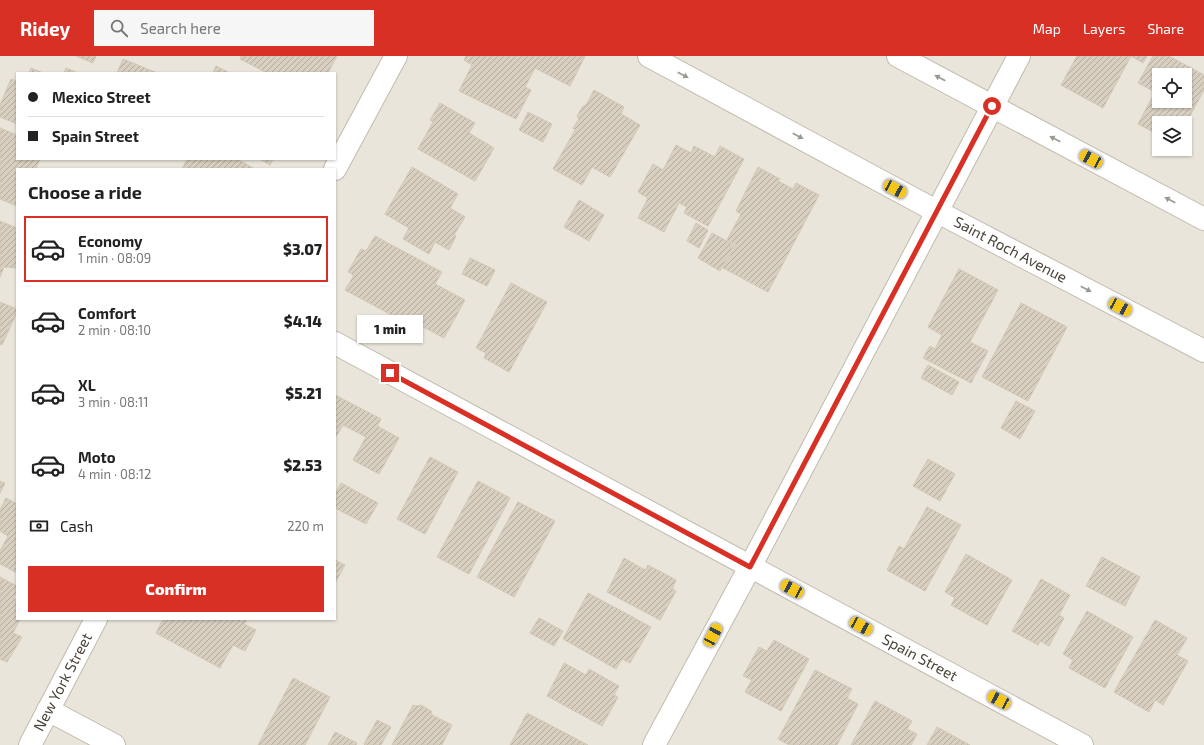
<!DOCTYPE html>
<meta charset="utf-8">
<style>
body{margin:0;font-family:"Exo 2",sans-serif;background:#f6f6f6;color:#222;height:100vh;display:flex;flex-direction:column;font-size:15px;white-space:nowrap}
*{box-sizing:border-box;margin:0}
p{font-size:13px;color:#767676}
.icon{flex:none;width:22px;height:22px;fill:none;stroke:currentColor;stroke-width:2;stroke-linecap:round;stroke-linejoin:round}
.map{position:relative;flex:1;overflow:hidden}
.panel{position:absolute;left:16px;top:112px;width:320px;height:452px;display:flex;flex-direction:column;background:#fff;border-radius:0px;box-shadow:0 1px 3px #0004}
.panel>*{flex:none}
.banner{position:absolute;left:16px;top:16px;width:320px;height:88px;border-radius:0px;box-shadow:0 1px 3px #0004;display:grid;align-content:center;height:88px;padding:0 12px;background:#fff}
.buttons{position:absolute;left:1152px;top:12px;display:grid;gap:8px}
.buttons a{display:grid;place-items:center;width:40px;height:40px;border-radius:0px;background:#fff;box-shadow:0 1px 3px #0004;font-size:20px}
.end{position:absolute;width:18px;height:18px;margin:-9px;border:5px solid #d93025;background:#fff;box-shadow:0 0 0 2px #fff}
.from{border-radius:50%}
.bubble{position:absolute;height:28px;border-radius:0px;background:#fff;box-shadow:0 1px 3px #0004;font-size:13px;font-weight:800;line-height:28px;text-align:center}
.car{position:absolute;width:12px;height:24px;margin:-12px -6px;border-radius:5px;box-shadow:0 0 3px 1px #0007;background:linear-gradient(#f5c518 24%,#345 0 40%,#f5c518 0 76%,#345 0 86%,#f5c518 0)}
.banner b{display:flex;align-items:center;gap:14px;height:38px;font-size:15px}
.banner b+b{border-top:1px solid #e0e0e0}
.banner i{width:10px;height:10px;background:#222}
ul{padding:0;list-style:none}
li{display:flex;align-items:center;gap:12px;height:66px;margin:0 8px 6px;padding:0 4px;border:2px solid transparent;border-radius:0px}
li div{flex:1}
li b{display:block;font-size:15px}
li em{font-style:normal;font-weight:800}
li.active{border-color:#d93025}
li>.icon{width:36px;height:36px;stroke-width:1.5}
h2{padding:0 12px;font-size:18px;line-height:48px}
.pay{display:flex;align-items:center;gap:10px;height:44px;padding:0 12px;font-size:15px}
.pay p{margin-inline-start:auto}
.cta{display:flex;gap:8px;margin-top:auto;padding:8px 12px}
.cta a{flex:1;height:46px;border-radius:0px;background:#d93025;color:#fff;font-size:16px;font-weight:800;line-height:46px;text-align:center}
header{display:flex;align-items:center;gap:24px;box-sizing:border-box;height:56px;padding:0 20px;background:#d93025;color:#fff}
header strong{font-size:19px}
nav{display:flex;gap:22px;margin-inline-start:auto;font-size:14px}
.search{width:280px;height:36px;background:#f6f6f6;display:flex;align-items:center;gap:10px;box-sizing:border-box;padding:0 14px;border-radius:0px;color:#767676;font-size:15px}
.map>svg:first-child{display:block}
</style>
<header>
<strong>Ridey</strong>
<div class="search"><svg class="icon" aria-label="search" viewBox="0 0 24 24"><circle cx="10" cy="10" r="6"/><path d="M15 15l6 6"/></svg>Search here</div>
<nav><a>Map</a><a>Layers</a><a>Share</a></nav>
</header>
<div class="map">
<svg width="1204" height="689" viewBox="0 0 1204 689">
<defs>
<pattern id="building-hatch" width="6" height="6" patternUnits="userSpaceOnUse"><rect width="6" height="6" fill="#d8cfc1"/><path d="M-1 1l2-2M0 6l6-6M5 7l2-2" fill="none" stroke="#b1aa9e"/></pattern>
</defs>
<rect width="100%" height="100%" fill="#f6f3ec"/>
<path fill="#eae5da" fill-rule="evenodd" d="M0,0H1204V689H0ZM17,17H335V103H17ZM1159,19H1185V45H1159ZM1159,67H1185V93H1159ZM17,113H335V563H17Z"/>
<path fill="url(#building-hatch)" stroke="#d3c7b4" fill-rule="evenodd" d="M76,0H96L93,7Z
M241,0H337L328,17H267L240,3Z
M466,0H585L570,30L535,12L525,31L531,34L516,63L459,35L472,9L464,4Z
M1077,0H1131L1103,52L1061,29Z
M1131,0H1147L1143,7Z
M1153,0H1169L1204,19V34L1185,69V67H1159V79L1138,68L1155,36L1138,27ZM1159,19H1185V45H1159Z
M123,3L157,17H117Z
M216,10L230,17H213Z
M31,12L43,17H29Z
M66,12L78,17H64Z
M11,23L17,25V68L0,61V49Z
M594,34L624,51L621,58L640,69L610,121L592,111L582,129L553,113L575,74L573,72L579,63L577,60L583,50L586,49Z
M440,47L475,67L469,77L494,92L475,125L418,93L433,66L430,64Z
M528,56L552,68L543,86L519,74Z
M0,72L17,79V103H40L36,113H17V150L0,143Z
M676,89L691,97L694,90L715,101L720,90L744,103L708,170L684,157L687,151L679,147L664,176L638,162L648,142L638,136L653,108L663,114Z
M187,103H237L255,113H182Z
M260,103H273L270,109Z
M412,111L458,138L450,152L465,161L454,179L456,180L449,194L435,186L429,198L403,183L409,172L385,158Z
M758,111L780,123L778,125L793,133L796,127L819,139L768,236L723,212L736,188L727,184L741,158L736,155Z
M579,144L604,159L589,185L564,171Z
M0,165L17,172V212L4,211L0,221Z
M696,167L708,174L699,192L687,185Z
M712,177L734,189L720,215L698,202Z
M375,180L442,216L435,228L465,244L444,282L414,266L412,270L345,234L354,219L348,216L361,193L366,195Z
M470,202L495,214L487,230L462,218Z
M959,213L998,234L970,286L988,295L971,327L923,302L930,290L935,293L942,279L928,271Z
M511,227L547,246L509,316L484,302L486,297L476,292Z
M0,246L17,253V256L2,289L0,288Z
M1021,247L1067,271L1028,345L982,321Z
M928,309L959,326L952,339L921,322Z
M335,339L381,363L377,370L399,382L379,418L353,404L366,381L343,369L335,382Z
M1016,345L1035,355L1020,383L1001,372Z
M430,401L458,416L425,478L397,463Z
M928,403L955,418L940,445L913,430Z
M0,425L5,427L0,437Z
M478,425L510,442L469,518L437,501Z
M341,427L378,447L366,468L335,452V438Z
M6,442L17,448V517L0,508V495L8,480L0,475V454Z
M518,446L555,465L514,541L477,521Z
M927,451L961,469L925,535L887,514L899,490L904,493Z
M966,498L1012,524L987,569L951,549L955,542L945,536Z
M1102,501L1140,521L1125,550L1086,530Z
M624,502L645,514L648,509L676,524L672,533L676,535L660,564L607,536Z
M335,504L345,509L335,527Z
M0,521L17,530V536L13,542L17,544V563H20L13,577L22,581L7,606L0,603Z
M1041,523L1070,539L1059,559L1064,562L1049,590L1040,585L1038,589L1012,575Z
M588,537L651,571L630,607L622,603L616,613L563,583Z
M1087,555L1133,581L1105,632L1069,612L1073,604L1063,598Z
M539,562L563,575L554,590L530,577Z
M163,563H247L244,568L256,574L245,595L233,589L220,612L156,577Z
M1155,564L1187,582L1177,599L1188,605L1163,649L1155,644L1149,656L1114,636Z
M774,584L809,603L781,655L745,636L752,624L743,620L759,591L767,595Z
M564,607L586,619L589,613L619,630L614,639L618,641L602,670L547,640Z
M815,614L852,633L847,642L858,648L837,689H789L778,683Z
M293,622L330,641L305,689H258Z
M875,645L912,665L907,673L917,678L911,689H851Z
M413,649L416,650L421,649L431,655L432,659L452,669L442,689H392Z
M527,657L588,689H510Z
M377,664L391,671L381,689H365L364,688Z
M937,671L970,689H927Z
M335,676L357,687L356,689H328Z"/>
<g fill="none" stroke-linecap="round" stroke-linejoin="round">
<defs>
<g id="street">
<path id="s1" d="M649,0L936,155L1204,295"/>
<path d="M898,0L1204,163"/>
<path d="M335,113L396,0"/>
<path id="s2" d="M335,287L1082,689"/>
<path d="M48,654L114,689"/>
<path id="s3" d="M30,689L96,563"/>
<path d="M654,689L750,511L1019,0"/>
</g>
</defs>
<use href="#street" stroke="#c2bbae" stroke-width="24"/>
<use href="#street" stroke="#fff" stroke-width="22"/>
</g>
<defs><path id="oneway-solid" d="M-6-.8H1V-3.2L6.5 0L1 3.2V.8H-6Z"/></defs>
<g fill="#9c9892">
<use href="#oneway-solid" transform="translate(683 19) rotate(28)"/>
<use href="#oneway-solid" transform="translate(940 22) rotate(-152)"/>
<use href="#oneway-solid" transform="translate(798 80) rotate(28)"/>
<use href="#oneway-solid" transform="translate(1055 83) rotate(-152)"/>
<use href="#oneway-solid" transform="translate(1170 144) rotate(-152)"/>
<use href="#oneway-solid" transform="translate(1086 233) rotate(28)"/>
</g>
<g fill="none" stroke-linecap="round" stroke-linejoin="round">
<path stroke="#d93025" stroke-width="5" d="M390,317L750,511L992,50"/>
</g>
<g text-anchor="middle" stroke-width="4" stroke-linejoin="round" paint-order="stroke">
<g font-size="15" fill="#4b4439" stroke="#fff">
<text dy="5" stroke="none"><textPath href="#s1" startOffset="410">Saint Roch Avenue</textPath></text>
<text dy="5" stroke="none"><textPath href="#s2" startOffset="664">Spain Street</textPath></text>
<text dy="5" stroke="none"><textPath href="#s3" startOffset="71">New York Street</textPath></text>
</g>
</g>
</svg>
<div class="buttons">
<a><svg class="icon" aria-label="locate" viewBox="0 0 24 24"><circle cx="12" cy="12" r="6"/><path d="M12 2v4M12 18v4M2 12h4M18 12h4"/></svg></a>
<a><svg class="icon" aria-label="layers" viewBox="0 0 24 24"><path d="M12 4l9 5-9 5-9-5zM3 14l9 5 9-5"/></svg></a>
</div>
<i class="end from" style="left:992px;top:50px"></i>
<i class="end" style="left:390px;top:317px"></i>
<div class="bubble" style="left:357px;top:259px;width:66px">1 min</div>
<i class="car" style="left:1091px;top:103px;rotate:298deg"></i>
<i class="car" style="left:895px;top:133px;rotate:118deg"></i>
<i class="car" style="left:1120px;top:251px;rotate:118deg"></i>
<i class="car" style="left:792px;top:533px;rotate:298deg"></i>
<i class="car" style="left:861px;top:570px;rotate:119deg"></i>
<i class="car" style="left:713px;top:579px;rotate:28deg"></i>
<i class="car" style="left:999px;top:644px;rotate:298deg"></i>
<div class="banner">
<b><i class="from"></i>Mexico Street</b>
<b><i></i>Spain Street</b>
</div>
<section class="panel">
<h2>Choose a ride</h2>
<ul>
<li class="active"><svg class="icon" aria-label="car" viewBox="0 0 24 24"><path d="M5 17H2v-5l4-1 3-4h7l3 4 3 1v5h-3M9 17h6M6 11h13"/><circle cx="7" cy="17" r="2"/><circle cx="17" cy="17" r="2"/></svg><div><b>Economy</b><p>1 min · 08:09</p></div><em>$3.07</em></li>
<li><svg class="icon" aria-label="car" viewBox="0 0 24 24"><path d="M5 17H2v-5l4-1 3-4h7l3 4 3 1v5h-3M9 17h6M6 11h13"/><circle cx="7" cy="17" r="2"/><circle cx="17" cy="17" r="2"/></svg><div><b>Comfort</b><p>2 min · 08:10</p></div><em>$4.14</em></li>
<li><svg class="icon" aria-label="car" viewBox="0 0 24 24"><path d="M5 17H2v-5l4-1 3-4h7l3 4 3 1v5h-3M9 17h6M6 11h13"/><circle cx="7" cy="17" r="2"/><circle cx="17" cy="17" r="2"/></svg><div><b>XL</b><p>3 min · 08:11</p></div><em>$5.21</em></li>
<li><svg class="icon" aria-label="car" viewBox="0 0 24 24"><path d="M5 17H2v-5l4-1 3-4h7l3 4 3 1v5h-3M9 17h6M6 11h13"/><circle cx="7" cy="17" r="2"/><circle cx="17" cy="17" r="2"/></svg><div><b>Moto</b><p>4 min · 08:12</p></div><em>$2.53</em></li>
</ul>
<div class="pay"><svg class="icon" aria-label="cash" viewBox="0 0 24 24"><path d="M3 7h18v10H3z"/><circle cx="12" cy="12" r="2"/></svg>Cash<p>220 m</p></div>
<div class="cta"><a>Confirm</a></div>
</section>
</div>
